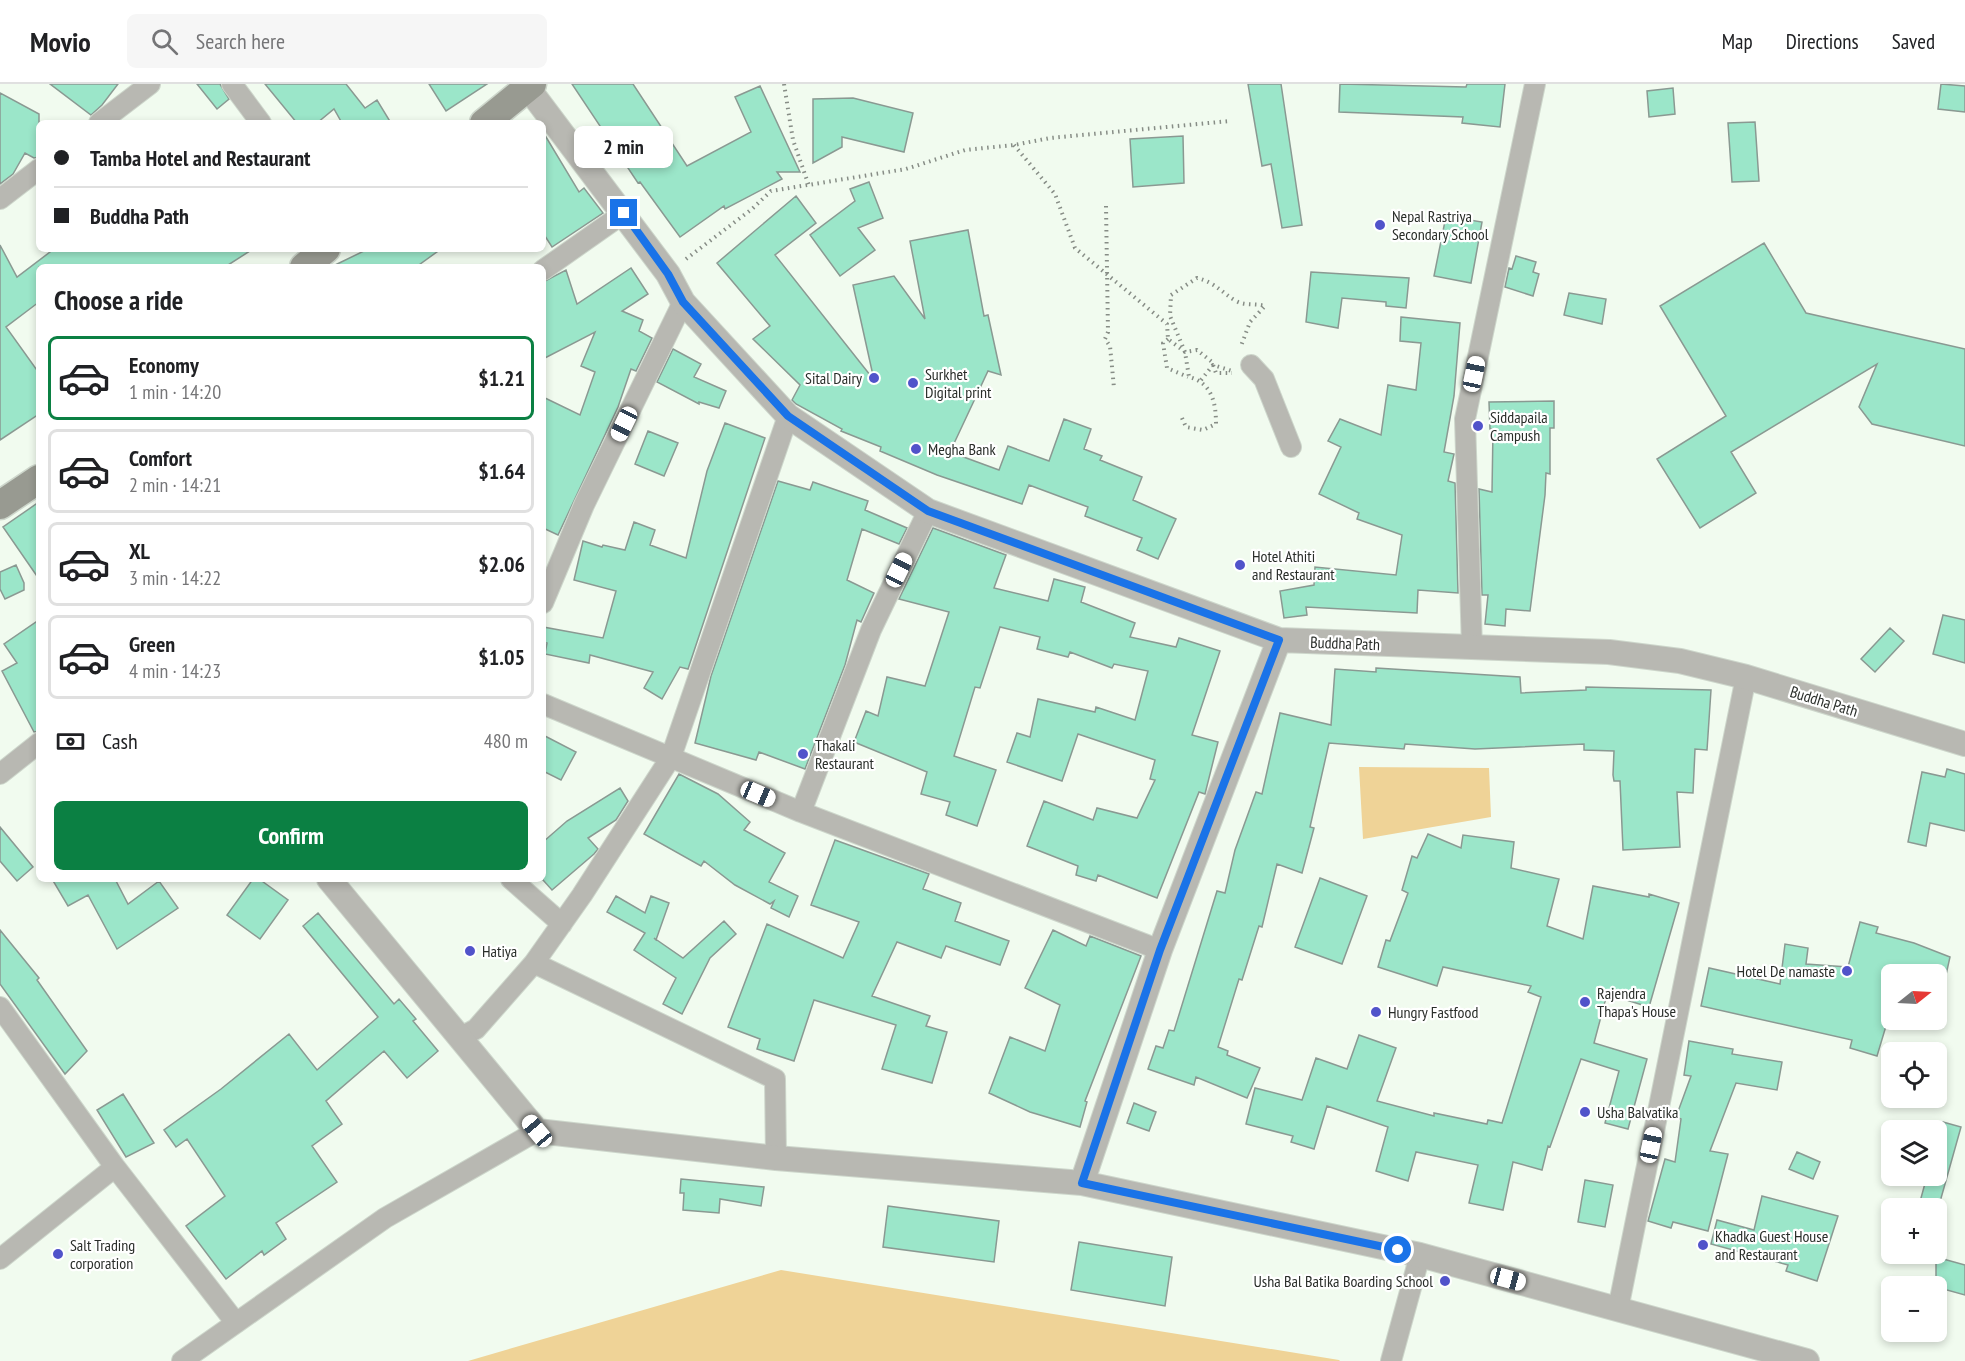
<!DOCTYPE html>
<meta charset="utf-8">
<style>
body{margin:0;font-family:"PT Sans Narrow",sans-serif;background:#f6f6f6;color:#202124;height:100vh;display:flex;flex-direction:column;font-size:22px;white-space:nowrap}
*{box-sizing:border-box;margin:0}
p{font-size:20px;color:#757577}
.icon{flex:none;width:33px;height:33px;fill:none;stroke:currentColor;stroke-width:2;stroke-linecap:round;stroke-linejoin:round}
.map{position:relative;flex:1;overflow:hidden}
.sheet{position:absolute;left:36px;top:180px;width:510px;height:618px;display:flex;flex-direction:column;background:#fff;border-radius:9px;box-shadow:0 3px 9px #0003}
.sheet>*{flex:none}
.top-card{position:absolute;left:36px;top:36px;width:510px;height:132px;border-radius:9px;box-shadow:0 3px 9px #0003;display:grid;align-content:center;height:132px;padding:0 18px;background:#fff}
.needle{width:39px;rotate:72deg}
.controls{position:absolute;left:1881px;top:880px;display:grid;gap:12px}
.controls a{display:grid;place-items:center;width:66px;height:66px;border-radius:9px;background:#fff;box-shadow:0 3px 9px #0003;font-size:30px}
.end{position:absolute;width:27px;height:27px;margin:-14px;border:8px solid #1a73e8;background:#fff;box-shadow:0 0 0 3px #fff}
.from{border-radius:50%}
.bubble{position:absolute;height:42px;border-radius:9px;background:#fff;box-shadow:0 3px 9px #0003;font-size:20px;font-weight:700;line-height:42px;text-align:center}
.car{position:absolute;width:18px;height:36px;margin:-18px -9px;border-radius:8px;box-shadow:0 0 4px 2px #0007;background:linear-gradient(#fff 24%,#345 0 40%,#fff 0 76%,#345 0 86%,#fff 0)}
.top-card b{display:flex;align-items:center;gap:21px;height:57px;font-size:22px}
.top-card b+b{border-top:2px solid #e0e0e0}
.top-card i{width:15px;height:15px;background:#202124}
ul{padding:0;list-style:none}
li{display:flex;align-items:center;gap:18px;height:84px;margin:0 12px 9px;padding:0 6px;border:3px solid #e0e0e0;border-radius:9px}
li div{flex:1}
li b{display:block;font-size:22px}
li em{font-style:normal;font-weight:700}
li.selected{border-color:#0b8043}
li>.icon{width:54px;height:54px;stroke-width:1.5}
h2{padding:0 18px;font-size:27px;line-height:72px}
.pay{display:flex;align-items:center;gap:15px;height:66px;padding:0 18px;font-size:22px}
.pay p{margin-inline-start:auto}
.button{display:flex;gap:12px;margin-top:auto;padding:12px 18px}
.button a{flex:1;height:69px;border-radius:9px;background:#0b8043;color:#fff;font-size:24px;font-weight:700;line-height:69px;text-align:center}
header{display:flex;align-items:center;gap:36px;box-sizing:border-box;height:84px;padding:0 30px;background:#fff;border-bottom:2px solid #e0e0e0}
header strong{font-size:28px}
nav{display:flex;gap:33px;margin-inline-start:auto;font-size:21px}
.search{width:420px;height:54px;background:#f6f6f6;display:flex;align-items:center;gap:15px;box-sizing:border-box;padding:0 21px;border-radius:9px;color:#757577;font-size:22px}
.map>svg:first-child{display:block}
</style>
<header>
<strong>Movio</strong>
<div class="search"><svg class="icon" aria-label="search" viewBox="0 0 24 24"><circle cx="10" cy="10" r="6"/><path d="M15 15l6 6"/></svg>Search here</div>
<nav><a>Map</a><a>Directions</a><a>Saved</a></nav>
</header>
<div class="map">
<svg width="1965" height="1277" viewBox="0 0 1965 1277">
<rect width="100%" height="100%" fill="#f1fbef"/>
<path fill="#efd397" d="M1359,683L1489,684L1491,733L1363,755Z
M781,1186L1339,1276L1340,1277H468Z"/>
<path fill="#9be6c9" stroke="#8a9992" stroke-width="1.5" d="M50,0H118L102,21L91,31Z
M197,0H220L229,15L217,25Z
M265,0H346L365,24L377,16L391,39H342L334,25L317,39H297Z
M429,0H487L446,27Z
M572,0H633L687,82L751,48L735,13L760,2L800,88H777L782,95L725,125L724,122L680,153L640,98L638,99Z
M1248,0H1281L1302,141L1282,144L1271,80L1262,82Z
M1340,0L1466,3L1467,0H1505L1500,43L1462,39L1463,33L1339,28Z
M1941,0L1965,2V28L1938,25Z
M1673,4L1675,30L1649,33L1647,7Z
M0,9L39,30V73L34,74L25,69L13,90L0,100Z
M853,14L913,29L904,68L842,53V63L813,79V15Z
M1755,38L1759,97L1732,98L1728,39Z
M543,48L579,108L584,104L603,129L552,163L543,149Z
M1183,52L1184,99L1133,103L1130,55Z
M869,98L883,134L858,144L875,166L840,192L810,151L855,117L850,105Z
M796,112L816,139L775,171L874,296L853,201L894,192L925,235L910,157L968,146L984,232L988,231L1001,291L988,287L950,368L999,386L1008,362L1049,377L1064,335L1091,345L1084,365L1102,372L1100,376L1142,393L1133,416L1176,435L1158,475L1137,466L1142,454L1085,432L1088,423L1029,401L1022,420L937,391L880,367L881,363L841,347L842,345L796,320L792,316L800,301L753,255L770,242L717,179Z
M1446,132L1482,138L1471,199L1434,192Z
M1764,159L1806,229L1965,265V362L1872,340L1859,323L1877,280L1731,368L1756,409L1700,444L1657,375L1726,332L1660,222Z
M0,161L17,193L54,165H253L225,183H39V218L6,243L39,289V330L0,356Z
M368,165H441L416,183H331Z
M1516,172L1536,178L1533,188L1539,190L1533,212L1505,203L1509,184L1512,185Z
M631,184L648,210L622,227L643,236L639,247L652,254L636,287L631,285L618,323L558,451L543,444V313L580,331L595,288L581,282L595,248L543,275V198L566,186L577,220Z
M1311,188L1409,194L1406,224L1386,222V218L1342,214L1338,244L1306,238Z
M1569,209L1606,215L1602,240L1564,231Z
M1401,233L1460,239L1454,312L1444,368L1454,370L1448,397L1455,399L1458,509L1418,506L1417,529L1306,523L1307,531L1284,534L1280,507L1314,501L1315,483L1396,491L1402,451L1357,435L1359,429L1319,410L1341,363L1328,357L1340,335L1381,351L1388,301L1416,306L1421,259L1400,257Z
M673,265L701,280L694,293L726,307L719,324L699,318V320L657,298Z
M1554,317V344H1550V390L1546,389L1545,411L1530,527L1506,525L1505,542L1485,540L1488,511H1482L1479,405L1492,408L1493,345H1490L1489,318Z
M725,339L765,354L688,585L680,583L662,615L644,604L653,588L590,571L589,579L545,570L547,559L543,558V543L603,554L616,507L574,496L583,457L602,463L603,461L625,466L634,438L655,446L650,461L686,474L707,387Z
M648,347L678,359L664,392L635,380Z
M778,397L810,406L813,398L868,417L865,426L907,444L899,460L862,445L847,496L874,509L861,538L857,536L845,581L805,685L759,668L756,676L695,659L711,592Z
M39,418V495L3,443Z
M933,444L1006,471L994,504L1048,517L1054,495L1085,503L1081,518L1135,539L1130,553L1176,563L1179,554L1220,567L1192,651L1218,658L1205,710L1199,708L1157,814L1098,791L1096,797L1076,791L1078,782L1027,762L1044,717L1093,736L1097,724L1137,734L1155,696L1150,695L1155,676L1078,650L1062,697L1007,678L1017,649L1030,653L1038,615L1095,628L1096,623L1135,636L1148,587L1114,580L1112,584L1070,568L1068,573L1037,565L1040,553L1000,543L980,604L975,603L954,672L996,686L977,742L946,731L950,718L921,710L927,688L854,658L866,627L878,632L887,593L925,602L949,528L899,515Z
M16,481L24,499V506L5,515L0,505V488Z
M1943,531L1965,536V579L1933,570Z
M39,536V647L34,648L2,587L17,579L4,560Z
M1890,544L1904,557L1875,588L1861,575Z
M1376,584L1520,593L1521,609L1586,606V603L1711,606L1707,666L1695,665L1693,709L1677,708L1680,763L1623,766L1620,697H1614L1613,691L1614,667L1584,666V660L1475,665L1405,660L1404,665L1329,659L1310,743L1314,744L1302,789L1277,780L1262,843L1259,842L1242,896L1239,895L1218,963L1228,967L1227,971L1260,984L1247,1014L1196,993L1194,1001L1148,985L1156,962L1163,964L1169,946L1174,947L1217,807L1225,809L1235,766L1256,708L1262,710L1280,629L1331,641L1335,585L1376,588Z
M543,651L576,668L561,696L543,687Z
M1947,685L1965,690V747L1930,739L1926,762L1908,758L1922,688L1945,693Z
M679,690L718,710L750,738L744,746L785,769L769,798L798,812L789,833L771,824L774,817L770,820L735,801L704,777L701,782L644,750Z
M620,704L628,717L616,736L588,754L598,765L594,770L552,806L543,796V758L567,737Z
M0,743L33,783L17,797L0,777Z
M1428,750L1461,764L1463,751L1514,758L1511,784L1559,795L1547,842L1583,855L1593,802L1649,813V810L1679,819L1649,923L1607,910L1594,959L1647,975L1628,1045L1605,1039L1619,987L1581,975L1550,1063L1548,1062L1542,1086L1513,1078L1503,1126L1469,1119L1478,1081L1416,1068L1408,1097L1376,1087L1388,1043L1327,1022L1314,1065L1291,1058L1293,1052L1246,1040L1255,1004L1302,1016L1316,974L1347,985L1359,951L1396,964L1377,1017L1434,1032V1029L1487,1040L1488,1036L1502,1039L1541,913L1528,908L1531,902L1443,883L1437,902L1378,883L1386,856L1390,857L1408,809L1402,806L1412,772L1417,774Z
M835,756L929,790L923,805L961,819L955,837L1009,857L1000,881L946,862L941,874L897,858L872,912L930,932L926,942L947,948L932,999L882,985L896,941L814,916L794,977L757,965L760,955L728,943L767,840L843,874L859,838L811,821Z
M1320,794L1367,812L1342,880L1295,863Z
M52,795H115L128,820L159,797L178,824L117,865L88,811L68,822Z
M253,795H259L288,816L260,855L227,831Z
M616,812L645,829L651,812L669,819L656,856L654,854L683,874L724,837L736,850L710,874L682,930L663,920L676,894L634,866L645,849L607,828Z
M318,829L394,920L399,915L416,935L413,937L438,967L407,994L384,967L326,1017L342,1040L312,1062L337,1098L276,1139L286,1155L264,1171L262,1167L226,1195L186,1142L225,1112L187,1055L176,1063L164,1046L221,1005L289,950L317,986L378,933L303,842Z
M1860,838L1878,843L1876,849L1914,859L1950,873L1946,891H1892V922L1877,972L1850,964L1852,956L1701,922L1709,884L1780,900L1785,860L1808,864L1806,880L1848,883Z
M0,846L39,894L37,896L87,967L65,990L0,900Z
M1053,846L1086,862L1090,852L1141,872L1085,1017L1087,1018L1080,1043L1030,1028L989,1009L1010,953L1045,967L1060,921L1025,904Z
M1689,957L1733,965L1732,970L1782,978L1777,1006L1736,999L1710,1067L1728,1070L1708,1147L1673,1138L1671,1144L1648,1137L1665,1075L1675,1078L1681,1035L1676,1033L1691,992L1684,991Z
M123,1010L154,1059L126,1073L97,1026Z
M1134,1019L1156,1028L1149,1047L1127,1039Z
M1943,1038L1961,1043L1938,1125H1918L1927,1092H1936V1059Z
M1797,1068L1820,1078L1813,1095L1789,1085Z
M681,1095L764,1103L761,1122L720,1115L719,1129L683,1126L684,1109H680Z
M1585,1096L1613,1101L1605,1143L1578,1138Z
M1762,1112L1838,1132L1817,1197L1786,1187L1788,1181L1711,1160L1717,1136L1754,1146Z
M888,1122L999,1137L994,1178L883,1163Z
M1079,1158L1172,1173L1165,1222L1071,1206Z
M1936,1173L1965,1181V1211L1936,1203Z"/>
<g fill="none" stroke-linecap="round" stroke-linejoin="round">
<defs>
<path id="minor" d="M232,0L261,39
M99,39L150,0
M0,115L39,85
M543,186L624,129
M1251,281L1264,295L1291,363
M543,519L584,421L683,218
M1472,564L1465,335L1535,0
M543,620L801,728L1160,866
M0,690L39,659
M801,728L871,546L928,427
M511,795L562,840
M534,879L775,995L776,1074
M0,923L115,1083L236,1239
M459,954L476,945L534,879L582,811L671,673L788,332
M0,1175L115,1083
M1618,1225L1746,593
M182,1277L385,1134L537,1047
M1391,1277L1420,1171"/>
<path id="tertiary" d="M528,4L668,190L683,218L788,332L928,427L1279,556L1609,568L1680,577L1746,593L1965,660
M329,795L537,1047L776,1074L1082,1099L1420,1171L1807,1277
M1082,1099L1160,866L1279,556"/>
<path id="secondary" d="M484,39L532,0
M304,183L326,165
M0,421L39,395"/>
</defs>
<use href="#minor" stroke="#cdd6cb" stroke-width="22"/>
<use href="#tertiary" stroke="#cdd6cb" stroke-width="26"/>
<use href="#secondary" stroke="#cdd6cb" stroke-width="31"/>
<path stroke="#878d86" stroke-width="4" stroke-dasharray="1.5 4.5" stroke-linecap="butt" d="M784,0L793,56L809,102
M1014,61L1055,110L1075,164L1167,240L1168,255L1185,268L1197,266L1212,278L1216,289H1232
M1106,122L1108,248L1105,255L1110,262L1114,304
M686,175L752,125L771,107L906,85L965,66L1014,61L1050,54L1230,37
M1168,255L1163,259L1167,284L1188,293
M1201,296L1213,281L1232,287
M1182,334L1186,343L1203,346L1216,340C1216,319 1212,299 1189,293L1185,268L1170,232L1171,211L1197,194C1216,199 1221,208 1236,217C1245,222 1255,219 1265,222L1250,238L1241,262"/>
<use href="#minor" stroke="#b8b8b2" stroke-width="20"/>
<use href="#tertiary" stroke="#b8b8b2" stroke-width="24"/>
<use href="#secondary" stroke="#989a91" stroke-width="28"/>
</g>
<g fill="none" stroke-linecap="round" stroke-linejoin="round">
<path stroke="#1a73e8" stroke-width="8" d="M624,129L668,190L683,218L788,332L928,427L1279,556L1160,866L1082,1099L1398,1166"/>
</g>
<g fill="#5153ca" stroke="#fff" stroke-width="2">
<circle cx="1380" cy="141" r="6"/>
<circle cx="874" cy="294" r="6"/>
<circle cx="913" cy="299" r="6"/>
<circle cx="1478" cy="342" r="6"/>
<circle cx="916" cy="365" r="6"/>
<circle cx="1240" cy="481" r="6"/>
<circle cx="803" cy="670" r="6"/>
<circle cx="470" cy="867" r="6"/>
<circle cx="1847" cy="887" r="6"/>
<circle cx="1585" cy="918" r="6"/>
<circle cx="1376" cy="928" r="6"/>
<circle cx="1585" cy="1028" r="6"/>
<circle cx="1703" cy="1161" r="6"/>
<circle cx="58" cy="1170" r="6"/>
<circle cx="1445" cy="1197" r="6"/>
</g>
<g text-anchor="middle" stroke-width="4.5" stroke-linejoin="round" paint-order="stroke">
<g font-size="16" fill="#292d29" stroke="#fff" text-anchor="start">
<text x="1392" y="138">Nepal Rastriya<tspan x="1392" dy="18">Secondary School</tspan></text>
<text x="925" y="296">Surkhet<tspan x="925" dy="18">Digital print</tspan></text>
<text x="862" y="300" text-anchor="end">Sital Dairy</text>
<text x="1490" y="339">Siddapaila<tspan x="1490" dy="18">Campush</tspan></text>
<text x="928" y="371">Megha Bank</text>
<text x="1252" y="478">Hotel Athiti<tspan x="1252" dy="18">and Restaurant</tspan></text>
<text x="815" y="667">Thakali<tspan x="815" dy="18">Restaurant</tspan></text>
<text x="482" y="873">Hatiya</text>
<text x="1835" y="893" text-anchor="end">Hotel De namaste</text>
<text x="1597" y="915">Rajendra<tspan x="1597" dy="18">Thapa's House</tspan></text>
<text x="1388" y="934">Hungry Fastfood</text>
<text x="1597" y="1034">Usha Balvatika</text>
<text x="1715" y="1158">Khadka Guest House<tspan x="1715" dy="18">and Restaurant</tspan></text>
<text x="70" y="1167">Salt Trading<tspan x="70" dy="18">corporation</tspan></text>
<text x="1433" y="1203" text-anchor="end">Usha Bal Batika Boarding School</text>
</g>
<g font-size="16" fill="#292d29" stroke="#fff">
<text transform="translate(1345 559) rotate(2)" y="6">Buddha Path</text>
<text transform="translate(1824 617) rotate(17)" y="6">Buddha Path</text>
</g>
</g>
</svg>
<div class="controls">
<a><svg class="needle" viewBox="-14 -14 28 28"><path d="M0-13l5 13h-10z" fill="#e53935"/><path d="M0 13l5-13h-10z" fill="#757577"/></svg></a>
<a><svg class="icon" aria-label="locate" viewBox="0 0 24 24"><circle cx="12" cy="12" r="6"/><path d="M12 2v4M12 18v4M2 12h4M18 12h4"/></svg></a>
<a><svg class="icon" aria-label="layers" viewBox="0 0 24 24"><path d="M12 4l9 5-9 5-9-5zM3 14l9 5 9-5"/></svg></a>
<a>+</a>
<a>−</a>
</div>
<i class="end from" style="left:1398px;top:1166px"></i>
<i class="end" style="left:624px;top:129px"></i>
<div class="bubble" style="left:574px;top:42px;width:99px">2 min</div>
<i class="car" style="left:1474px;top:290px;rotate:12deg"></i>
<i class="car" style="left:624px;top:340px;rotate:206deg"></i>
<i class="car" style="left:899px;top:486px;rotate:26deg"></i>
<i class="car" style="left:758px;top:710px;rotate:113deg"></i>
<i class="car" style="left:537px;top:1047px;rotate:320deg"></i>
<i class="car" style="left:1651px;top:1061px;rotate:12deg"></i>
<i class="car" style="left:1508px;top:1195px;rotate:105deg"></i>
<div class="top-card">
<b><i class="from"></i>Tamba Hotel and Restaurant</b>
<b><i></i>Buddha Path</b>
</div>
<section class="sheet">
<h2>Choose a ride</h2>
<ul>
<li class="selected"><svg class="icon" aria-label="car" viewBox="0 0 24 24"><path d="M5 17H2v-5l4-1 3-4h7l3 4 3 1v5h-3M9 17h6M6 11h13"/><circle cx="7" cy="17" r="2"/><circle cx="17" cy="17" r="2"/></svg><div><b>Economy</b><p>1 min · 14:20</p></div><em>$1.21</em></li>
<li><svg class="icon" aria-label="car" viewBox="0 0 24 24"><path d="M5 17H2v-5l4-1 3-4h7l3 4 3 1v5h-3M9 17h6M6 11h13"/><circle cx="7" cy="17" r="2"/><circle cx="17" cy="17" r="2"/></svg><div><b>Comfort</b><p>2 min · 14:21</p></div><em>$1.64</em></li>
<li><svg class="icon" aria-label="car" viewBox="0 0 24 24"><path d="M5 17H2v-5l4-1 3-4h7l3 4 3 1v5h-3M9 17h6M6 11h13"/><circle cx="7" cy="17" r="2"/><circle cx="17" cy="17" r="2"/></svg><div><b>XL</b><p>3 min · 14:22</p></div><em>$2.06</em></li>
<li><svg class="icon" aria-label="car" viewBox="0 0 24 24"><path d="M5 17H2v-5l4-1 3-4h7l3 4 3 1v5h-3M9 17h6M6 11h13"/><circle cx="7" cy="17" r="2"/><circle cx="17" cy="17" r="2"/></svg><div><b>Green</b><p>4 min · 14:23</p></div><em>$1.05</em></li>
</ul>
<div class="pay"><svg class="icon" aria-label="cash" viewBox="0 0 24 24"><path d="M3 7h18v10H3z"/><circle cx="12" cy="12" r="2"/></svg>Cash<p>480 m</p></div>
<div class="button"><a>Confirm</a></div>
</section>
</div>
